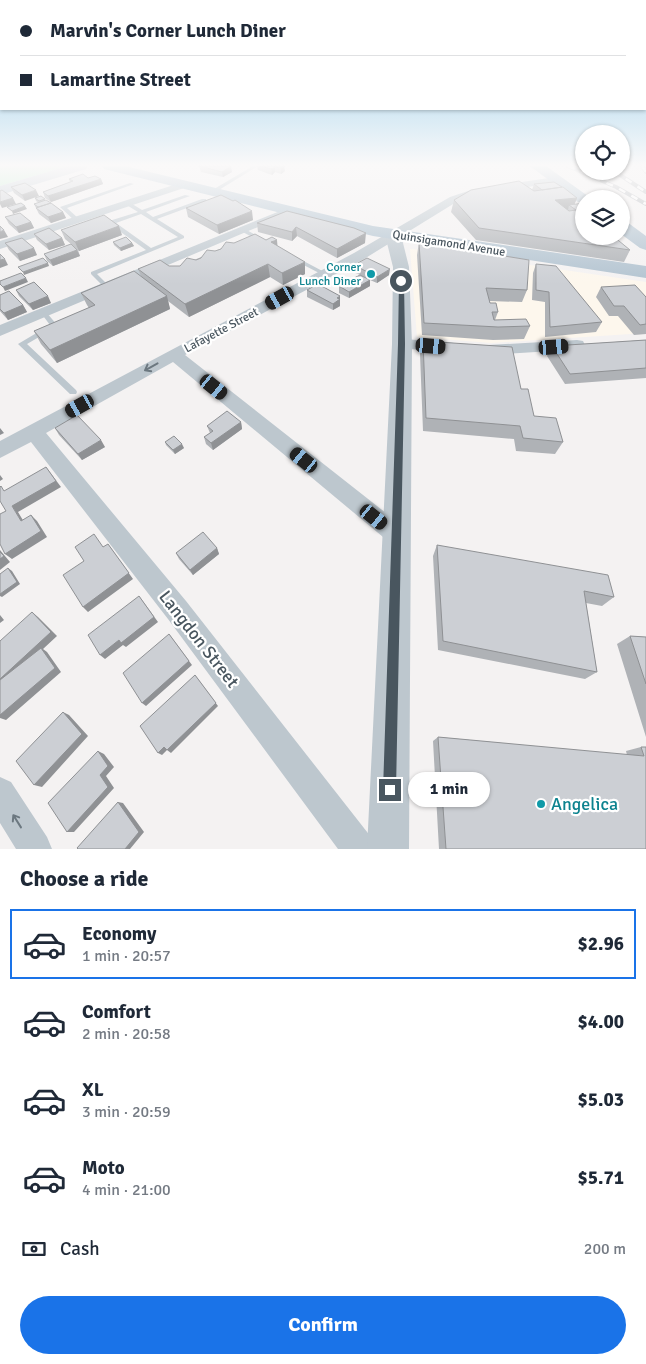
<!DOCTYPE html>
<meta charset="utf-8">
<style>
body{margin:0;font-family:Signika,sans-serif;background:#f2f2f3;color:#1f2937;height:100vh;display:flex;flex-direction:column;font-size:19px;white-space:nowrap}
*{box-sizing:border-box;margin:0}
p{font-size:16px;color:#747a83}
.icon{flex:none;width:28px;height:28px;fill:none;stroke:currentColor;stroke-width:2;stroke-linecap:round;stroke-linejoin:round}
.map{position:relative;height:849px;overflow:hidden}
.side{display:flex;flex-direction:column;background:#fff;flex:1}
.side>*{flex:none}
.hud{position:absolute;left:0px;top:0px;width:646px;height:110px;box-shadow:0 1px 4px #0004;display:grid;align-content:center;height:110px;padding:0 20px;background:#fff}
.fabs{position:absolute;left:575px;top:125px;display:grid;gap:10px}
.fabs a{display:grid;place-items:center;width:55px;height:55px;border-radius:50%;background:#fff;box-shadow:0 1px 4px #0004;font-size:25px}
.end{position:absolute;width:22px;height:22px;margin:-11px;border:6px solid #49565f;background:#fff;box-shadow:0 0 0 2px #fff}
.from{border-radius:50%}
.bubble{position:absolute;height:35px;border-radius:18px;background:#fff;box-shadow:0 1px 4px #0004;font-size:16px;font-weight:700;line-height:35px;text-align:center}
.car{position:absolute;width:15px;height:30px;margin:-15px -8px;border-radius:6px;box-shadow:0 0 4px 1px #0007;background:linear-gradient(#222 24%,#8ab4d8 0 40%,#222 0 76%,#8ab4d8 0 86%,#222 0)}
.hud b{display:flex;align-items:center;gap:18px;height:48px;font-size:19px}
.hud b+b{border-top:1px solid #e0e1e3}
.hud i{width:12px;height:12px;background:#1f2937}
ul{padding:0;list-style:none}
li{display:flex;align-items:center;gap:15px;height:70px;margin:0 10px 8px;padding:0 10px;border:2px solid transparent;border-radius:0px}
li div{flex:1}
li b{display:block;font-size:19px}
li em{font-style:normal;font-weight:700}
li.selected{border-color:#1a73e8}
li>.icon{width:45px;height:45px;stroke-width:1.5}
h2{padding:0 20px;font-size:22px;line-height:60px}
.pay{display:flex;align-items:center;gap:12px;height:55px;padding:0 20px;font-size:19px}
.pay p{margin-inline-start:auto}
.button{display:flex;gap:10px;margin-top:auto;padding:10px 20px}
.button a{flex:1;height:58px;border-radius:30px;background:#1a73e8;color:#fff;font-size:20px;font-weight:700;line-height:58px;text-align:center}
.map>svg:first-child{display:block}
</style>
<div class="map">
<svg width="646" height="849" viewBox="0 0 646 849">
<rect width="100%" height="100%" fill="#f4f2f2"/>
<path fill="#fdf7ed" d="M410,249L428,250L646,282V333L491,343L417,337Z"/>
<path fill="#c1f0d0" d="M0,166H68L0,186Z"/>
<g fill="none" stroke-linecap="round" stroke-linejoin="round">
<path fill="#bdc7ce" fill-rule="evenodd" d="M253,166H258L214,193L209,192Z
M130,183L134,184L67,208L79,219V221H75L60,207Z
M185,195L190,196L146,212L153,217L202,199H206V201L157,219L184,236V238L97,274L109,286V288H105L91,274V272L146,250L108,223L109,221L138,212L125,204V202H129L142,210ZM141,214L178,237L151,248L116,223Z
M241,229H245L266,241L261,242L241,231Z
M292,257H296L328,274L323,275L292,259Z
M44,311L46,312L58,326L27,344L76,390L77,392L76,394H70L18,344L50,325L41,313Z"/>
<path fill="#bdc7ce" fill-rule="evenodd" d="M556,177L561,180L560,182L476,195L458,201L364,259L185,355L405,528L408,535L405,542L397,545L389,542L173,362L46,433L186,601L371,837L376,849H338L168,619L31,442L0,458V441L354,253L450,197L474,189Z
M183,182L188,185L187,187L0,249V241Z
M280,211L286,214L284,216L0,336V325Z
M402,339L448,342L454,343L456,347L454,351L448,352L396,348L394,344L396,340Z
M577,340L583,341L585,345L583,349L488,355L482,354L480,350L482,346L488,345Z
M0,777L11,782L47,837L52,849H16L0,823Z"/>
<path fill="#bdc7ce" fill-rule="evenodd" d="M393,230L398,232L401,235L409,267L412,344L409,849H367L392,344L393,267L385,235L388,232Z"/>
<path fill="#c0cbd5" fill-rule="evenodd" d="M68,166H88L86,169L0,195V186Z"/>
<path fill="#b2c3d0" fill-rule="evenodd" d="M102,166H125L373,226L646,266V278L373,236L104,169Z
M530,166H546L592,199H584V204L578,202Z
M621,221L627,222L646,236V250L640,248L621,234Z"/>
<defs>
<path id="rail" d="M568,166L616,187L646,204
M642,166L646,172
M614,171L646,192"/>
</defs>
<use href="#rail" stroke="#b4b7bc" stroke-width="4"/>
<use href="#rail" stroke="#fff" stroke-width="2.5" stroke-dasharray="7" stroke-linecap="butt"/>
</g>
<path fill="#afb2b6" d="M199,166L232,172L223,177L201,172Z
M257,166H286L284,167L285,171L281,174L275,172L272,175L258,170Z
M69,179H101L103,184L51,202L45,198L43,192L70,182Z
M25,183V201L14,193L11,187Z
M534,184L577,198L574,205L630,250L624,262L476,240L451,212L454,200L532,190Z
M35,198L45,200L63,212L66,218L51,223L39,214L34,204L39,203L36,201Z
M186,208L253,220L219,234L188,217Z
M287,211L365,243L337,258L297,236L292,241L258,232L257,223Z
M5,217L31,222L34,228L19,233L9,224Z
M61,230L122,235L79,251L78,250L80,256L53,266L47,261L44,254L71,244L65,239Z
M34,234L62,238L65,245L49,250L37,240Z
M266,240H277V246L305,274L283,285L270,277L189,317L168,301L170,309L57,363L41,344L34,331L89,308L87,305L81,293L141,276L138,269L169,266H180L234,243Z
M113,242L132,243L134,246L121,251L114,245Z
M419,242L527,290L522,302L490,301V303L498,312L495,320L530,326L524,339L493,340L422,335L417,255Z
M5,243L37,255L20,261L9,250Z
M536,264L602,322L596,332L545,337V302L532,300L533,273Z
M354,265L389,275L377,283L370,280V286L349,298L339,293V286L360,275L354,272Z
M601,287L646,297V334L634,335L618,316H609L596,297Z
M16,290L51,303L33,310L19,296Z
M307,290L340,299V306L333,310L307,297Z
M0,295L23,305L27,312L8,320L0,311Z
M646,340V378L565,384L547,356L552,346Z
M423,341L521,389L534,416L563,442L555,454L516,451L514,439L423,431L420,354Z
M241,422L242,429L213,450L206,444L204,437L210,433L207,426Z
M55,428L105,447L82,460L59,435Z
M165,442L184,448L175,454L166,445Z
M437,545L614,597L602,606L586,603L597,672L585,679L438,650L433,556Z
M217,548L219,554L193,575L179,559L176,553Z
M630,636L646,637V737L617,644Z
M438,737L627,755L626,751L641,747H646V849H439L433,741Z"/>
<path fill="#8f9194" d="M231,166L232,172L223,177L222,172Z
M279,166H286L284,167L285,171L281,174V168Z
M275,167V172L272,175L271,169Z
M101,179L103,184L51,202L48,196Z
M36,190L39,196L25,201L22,195Z
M13,198L16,204L2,208L0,204V202Z
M577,198L573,208L569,205L568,210L550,212L555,200Z
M25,206L27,209L13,214L12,211Z
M252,211L253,220L219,234L217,225Z
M63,212L66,218L51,223L48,217Z
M31,222L34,228L19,233L16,227Z
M119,226L122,235L79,251L75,242Z
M296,227L297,236L292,241V232Z
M4,230L8,237L0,239V232Z
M366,233L365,243L337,258V249Z
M62,238L65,245L49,250L46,244Z
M277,240L278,252L271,242Z
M132,243L134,246L121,251L120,248Z
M34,248L37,255L20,261L17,254Z
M77,250L80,256L53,266L50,260Z
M5,259L8,265L0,268V260Z
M305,262V274L283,285L282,273Z
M48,263L49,266L24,275L23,272Z
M268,264L270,277L189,317L185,304Z
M390,269L389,275L377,283V277Z
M26,278L28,282L5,291L3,287Z
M370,280V286L349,298V292Z
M48,296L51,303L33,310L29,304Z
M167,296L170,309L57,363L50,350Z
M340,296V306L333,310V304L337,298Z
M23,305L27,312L8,320L4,313Z
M241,422L242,429L213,450L211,443Z
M0,428L4,433L0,435Z
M101,440L105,447L82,460L78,454Z
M182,444L184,448L175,454L173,450Z
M46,467L61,487L18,512L27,527L21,521L12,506Z
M0,475L3,479L0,481Z
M31,515L37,521L47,537L12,559L5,554Z
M108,544L133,579L88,612L83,607Z
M217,548L219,554L193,575L190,570Z
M0,550L10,562L0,570Z
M8,568L12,571L20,584L2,597L0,596V594Z
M139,596L158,622L126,647L123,645L105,659L100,655Z
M32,612L38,617L57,636L43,649L47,652L61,672L6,720L0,718V679Z
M0,615L4,620L0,623Z
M169,634L192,665L146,706L142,703Z
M195,675L218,706L171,753L167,750L162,755L158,753Z
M63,712L69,715L88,736L42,787L34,785Z
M98,751L104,754L114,767L106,776L114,788L74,832H67L100,775Z
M118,802L123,803L144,832L130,849H125Z"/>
<path fill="#cccfd4" stroke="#8f9194" d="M199,166H231L222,172Z
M260,166H284L281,168L275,167L271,169Z
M83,174L88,178L95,176L101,179L48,196L43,192L73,181L69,179Z
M519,181L534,191L563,187L577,198L555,200L569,211L576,210L569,205L584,203V236H613L630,250L479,228L454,200L471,190Z
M554,182L562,187L542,190L534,184Z
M25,183L36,190L22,195L11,187Z
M2,190L13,198L0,202V191Z
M221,195L233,201L235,200L252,211L217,225L186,208Z
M41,196L45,199L39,201L35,198Z
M46,200L51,203L38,207L34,204Z
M21,203L25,206L12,211L7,207Z
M51,203L63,212L48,217L36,208Z
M287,211L354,228L366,233L337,249L296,227L292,232L257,223Z
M20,213L31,222L16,227L5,217Z
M104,215L119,226L75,242L61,230Z
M0,226L4,230L0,232Z
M49,228L62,238L46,244L34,234Z
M255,234L266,240L272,237L277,240L271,242L305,262L282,273L268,264L185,304L138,269L160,260L169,266H180L187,258L196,260L201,258L207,250L215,251L221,249L226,242L234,243Z
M126,237L132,243L120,248L113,242Z
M22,238L34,248L17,254L5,243Z
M419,242L529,260L527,290L486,288L490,303H496L498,312H492L494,320L526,319L530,326L498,327L424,323Z
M71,244L77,250L50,260L44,254Z
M0,254L5,259L0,260Z
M43,258L48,263L23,272L18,267Z
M367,258L390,269L377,277L354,265Z
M536,264L556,266L602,322L550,327L549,292L536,290Z
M134,271L167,296L50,350L34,331L95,305L81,293Z
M21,273L26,278L3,287L0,284V281Z
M360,275L370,280L349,292L339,286Z
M34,282L48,296L29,304L16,290Z
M318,284L340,296L337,298L340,299L333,304L307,290Z
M635,285L646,297V324L640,325L624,306H614L601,287Z
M9,291L23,305L4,313L0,309V295Z
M646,340V368L570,374L552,346Z
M423,341L512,347L521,389H528L534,416L556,418L563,442L523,438L520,426L426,418Z
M227,411L241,422L211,443L204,437L213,431L207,426Z
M77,415L101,440L78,454L55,428Z
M174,436L182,444L173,450L165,442Z
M46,467L56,481L12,506L21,521L31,515L41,531L5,554L0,544V514L6,511L0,501V487L1,486L4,491Z
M203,532L217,548L190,570L176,553Z
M94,534L103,547L108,544L129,573L83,607L63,575L84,561L75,547Z
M437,545L608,575L614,597L584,591L597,672L443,641Z
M0,552L4,556L0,559Z
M8,568L17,582L0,594V574Z
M139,596L154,617L121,643L119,640L100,655L88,635Z
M32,612L51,632L0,679V641Z
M169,634L189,661L142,703L123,673Z
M630,636L646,637V684Z
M41,648L55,668L0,715V680Z
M195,675L216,703L167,750L164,747L158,753L140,726Z
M63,712L82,734L34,785L16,761Z
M438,737L644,756L641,747H646V849H446Z
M98,751L108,766L100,775L108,787L67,832L48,803Z
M118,802L139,832L125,849H78L77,848Z"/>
<defs><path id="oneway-shaft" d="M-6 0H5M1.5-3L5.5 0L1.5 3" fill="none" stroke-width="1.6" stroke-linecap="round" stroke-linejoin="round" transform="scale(1.25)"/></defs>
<g stroke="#6c7880">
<use href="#oneway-shaft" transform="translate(151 367) rotate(151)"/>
<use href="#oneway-shaft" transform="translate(17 821) rotate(-122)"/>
</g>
<linearGradient id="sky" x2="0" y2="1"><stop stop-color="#84c6ea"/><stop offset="0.58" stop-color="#faf9f9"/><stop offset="1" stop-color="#faf9f9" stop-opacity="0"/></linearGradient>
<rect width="646" height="284" fill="url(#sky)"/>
<path fill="#49565f" d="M399,280L404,281L405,344L396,790L394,795L390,797L385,795L383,790L398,344Z"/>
<g fill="#0f9aa8" stroke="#fff" stroke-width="2">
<circle cx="371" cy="274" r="5"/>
<circle cx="541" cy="804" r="5"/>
</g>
<g text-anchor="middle" stroke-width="4.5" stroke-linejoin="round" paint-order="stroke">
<g font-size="12" fill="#49565f" stroke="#fff">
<text transform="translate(449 243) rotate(9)" y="4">Quinsigamond Avenue</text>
<text transform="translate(221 330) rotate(-28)" y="4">Lafayette Street</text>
</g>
<g font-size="12" fill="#0d838f" stroke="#fff" text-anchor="end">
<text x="361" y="271">Corner<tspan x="361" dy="14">Lunch Diner</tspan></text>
</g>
<g font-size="18" fill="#49565f" stroke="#fff">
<text transform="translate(199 639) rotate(52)" y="6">Langdon Street</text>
</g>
<g font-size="18" fill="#0d838f" stroke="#fff" text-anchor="start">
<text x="551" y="810">Angelica</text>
</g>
</g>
</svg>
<div class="fabs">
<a><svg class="icon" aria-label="locate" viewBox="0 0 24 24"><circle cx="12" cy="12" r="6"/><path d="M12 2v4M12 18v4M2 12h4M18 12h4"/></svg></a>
<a><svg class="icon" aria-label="layers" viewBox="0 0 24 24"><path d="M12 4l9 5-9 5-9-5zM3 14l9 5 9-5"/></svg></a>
</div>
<i class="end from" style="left:401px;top:281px"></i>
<i class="end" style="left:390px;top:790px"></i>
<div class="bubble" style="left:408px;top:772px;width:82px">1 min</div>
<i class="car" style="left:280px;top:298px;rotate:241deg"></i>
<i class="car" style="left:431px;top:346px;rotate:95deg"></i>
<i class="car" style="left:554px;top:347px;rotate:86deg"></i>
<i class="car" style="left:214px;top:387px;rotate:129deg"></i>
<i class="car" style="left:80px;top:406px;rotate:241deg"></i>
<i class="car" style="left:304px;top:460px;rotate:309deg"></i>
<i class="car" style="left:374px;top:517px;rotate:129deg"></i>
<div class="hud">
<b><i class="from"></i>Marvin's Corner Lunch Diner</b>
<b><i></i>Lamartine Street</b>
</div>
</div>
<section class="side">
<h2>Choose a ride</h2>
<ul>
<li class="selected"><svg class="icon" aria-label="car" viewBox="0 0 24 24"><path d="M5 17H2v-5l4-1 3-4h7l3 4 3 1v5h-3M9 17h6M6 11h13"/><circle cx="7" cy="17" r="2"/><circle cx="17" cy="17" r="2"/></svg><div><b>Economy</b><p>1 min · 20:57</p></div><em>$2.96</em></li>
<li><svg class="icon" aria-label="car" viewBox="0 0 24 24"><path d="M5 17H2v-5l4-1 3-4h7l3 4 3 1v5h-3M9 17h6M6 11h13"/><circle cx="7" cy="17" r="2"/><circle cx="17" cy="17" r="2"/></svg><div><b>Comfort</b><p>2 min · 20:58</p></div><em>$4.00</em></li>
<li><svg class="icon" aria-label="car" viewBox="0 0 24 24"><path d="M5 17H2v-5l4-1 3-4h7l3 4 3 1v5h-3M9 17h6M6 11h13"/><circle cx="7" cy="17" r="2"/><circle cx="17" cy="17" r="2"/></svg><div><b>XL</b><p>3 min · 20:59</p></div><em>$5.03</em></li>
<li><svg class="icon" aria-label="car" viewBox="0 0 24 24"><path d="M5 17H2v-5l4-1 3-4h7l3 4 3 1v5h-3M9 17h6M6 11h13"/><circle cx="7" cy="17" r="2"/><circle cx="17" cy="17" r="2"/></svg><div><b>Moto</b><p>4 min · 21:00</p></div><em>$5.71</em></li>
</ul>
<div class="pay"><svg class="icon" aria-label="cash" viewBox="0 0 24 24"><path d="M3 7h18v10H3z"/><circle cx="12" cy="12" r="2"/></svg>Cash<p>200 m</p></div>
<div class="button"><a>Confirm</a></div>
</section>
